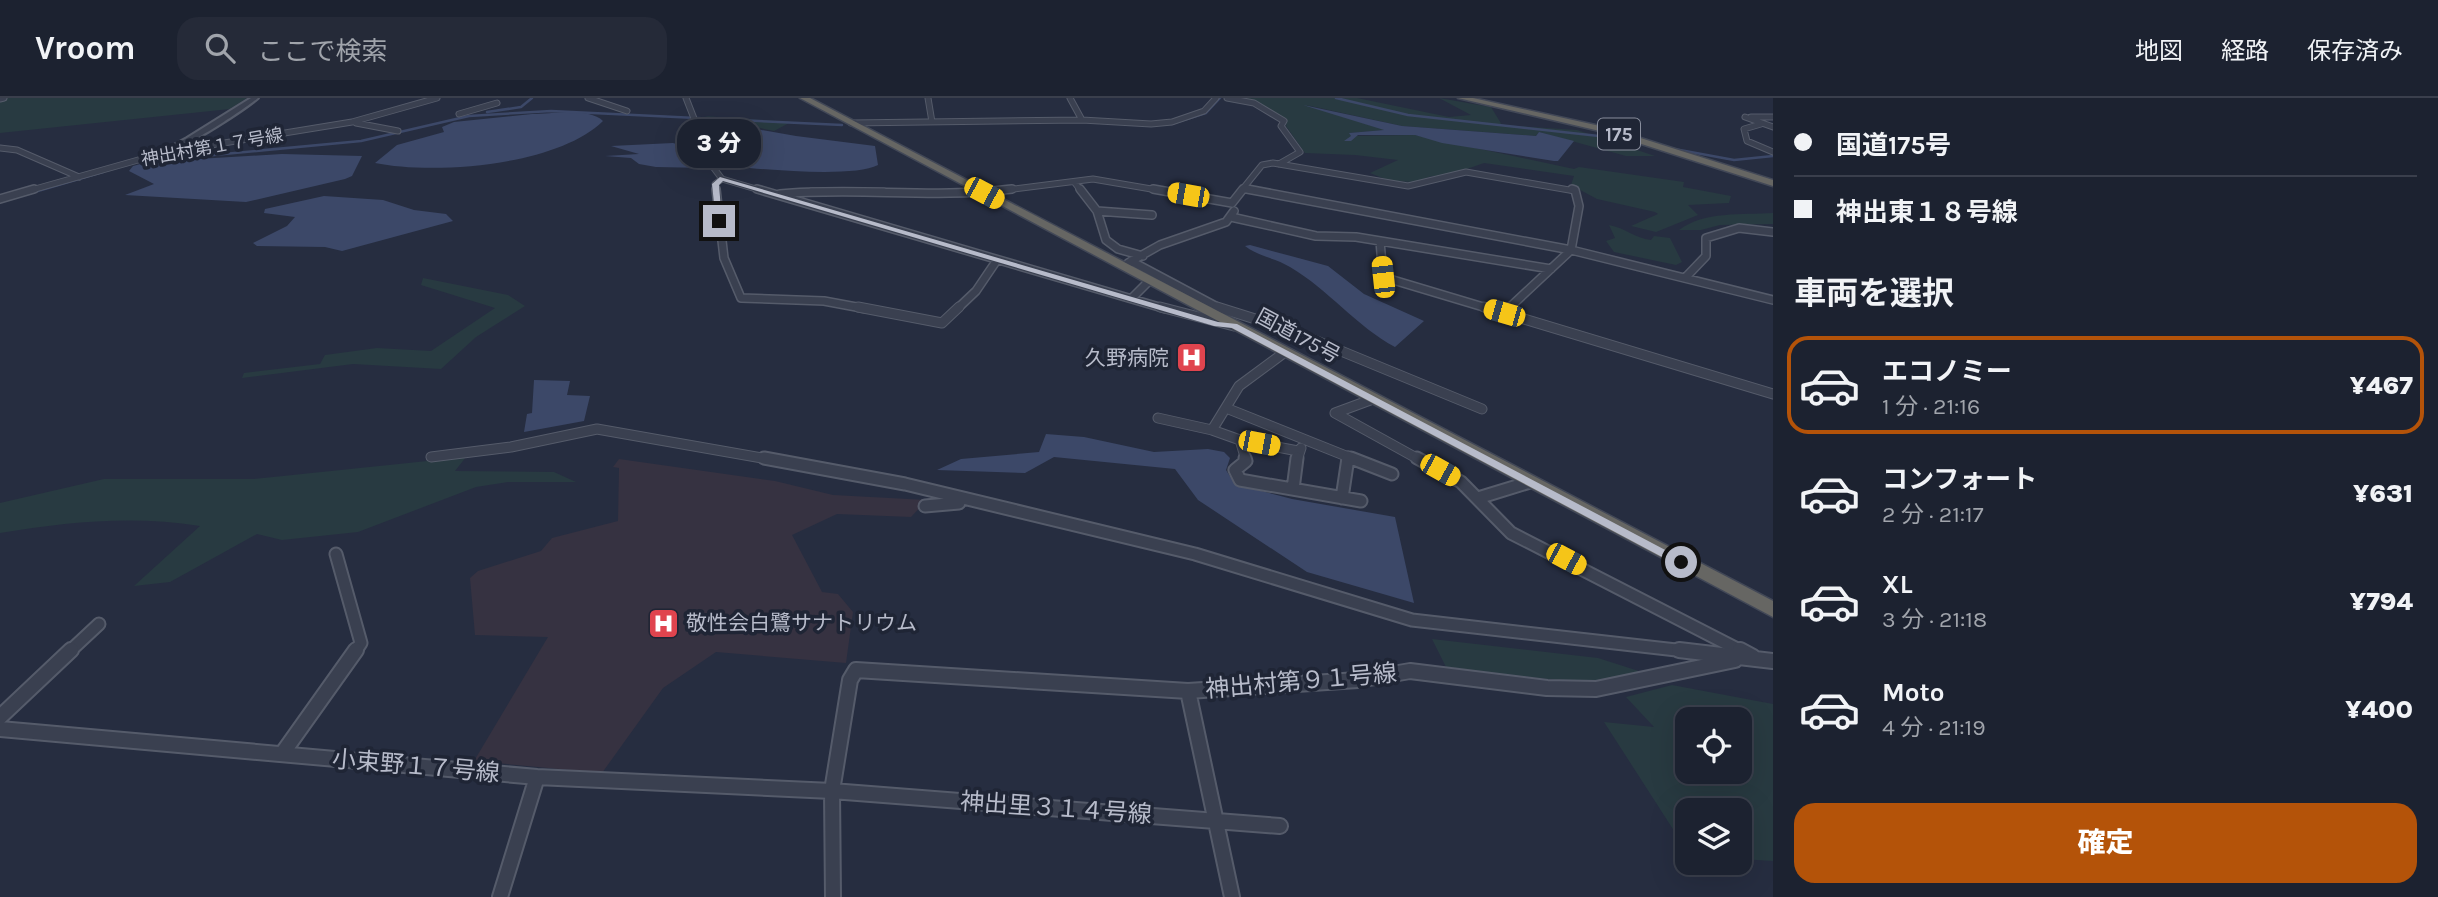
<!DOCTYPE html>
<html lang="ja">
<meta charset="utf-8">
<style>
body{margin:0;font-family:Karla,"Noto Sans JP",sans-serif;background:#252a38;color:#f1f3f6;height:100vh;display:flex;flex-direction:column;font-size:26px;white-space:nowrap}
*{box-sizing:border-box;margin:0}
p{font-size:23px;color:#a0a4ab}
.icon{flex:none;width:38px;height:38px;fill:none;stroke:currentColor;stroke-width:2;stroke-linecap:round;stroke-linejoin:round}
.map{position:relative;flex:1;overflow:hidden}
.sheet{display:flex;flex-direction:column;background:#1c2230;width:665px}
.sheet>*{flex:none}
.top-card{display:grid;align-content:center;height:154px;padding:0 21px;background:#1c2230}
.buttons{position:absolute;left:1675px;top:609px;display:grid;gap:14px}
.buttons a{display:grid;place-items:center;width:77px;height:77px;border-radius:14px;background:#1c2230;box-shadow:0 7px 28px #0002,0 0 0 2px #3a3f4c;font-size:35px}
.end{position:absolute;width:32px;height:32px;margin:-16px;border:9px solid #b7bbca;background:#111;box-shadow:0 0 0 4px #111}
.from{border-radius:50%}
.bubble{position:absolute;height:49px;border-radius:21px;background:#1c2230;box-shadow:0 7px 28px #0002,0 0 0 2px #3a3f4c;font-size:23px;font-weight:800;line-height:49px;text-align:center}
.car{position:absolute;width:21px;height:42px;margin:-21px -10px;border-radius:9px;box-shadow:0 0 5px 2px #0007;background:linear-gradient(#f5c518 24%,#345 0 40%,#f5c518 0 76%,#345 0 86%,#f5c518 0)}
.top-card b{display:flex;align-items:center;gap:24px;height:66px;font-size:26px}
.top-card b+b{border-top:2px solid #3a3f4c}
.top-card i{width:18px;height:18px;background:#f1f3f6}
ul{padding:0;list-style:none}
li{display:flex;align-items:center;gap:21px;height:98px;margin:0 14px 10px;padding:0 7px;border:4px solid transparent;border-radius:21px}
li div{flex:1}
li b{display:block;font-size:26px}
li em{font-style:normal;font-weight:800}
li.selected{border-color:#b45309}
li>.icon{width:63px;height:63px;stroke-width:1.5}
h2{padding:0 21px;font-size:32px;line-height:84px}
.action{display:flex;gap:14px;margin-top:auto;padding:14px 21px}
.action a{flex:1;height:80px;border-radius:21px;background:#b45309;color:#fff;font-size:28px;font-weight:800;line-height:80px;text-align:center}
header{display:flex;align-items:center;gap:42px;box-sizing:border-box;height:98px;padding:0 35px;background:#1c2230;border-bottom:2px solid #3a3f4c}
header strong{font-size:33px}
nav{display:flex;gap:38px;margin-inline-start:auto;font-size:24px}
.search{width:490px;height:63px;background:#252a38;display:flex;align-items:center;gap:18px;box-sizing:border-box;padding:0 24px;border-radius:21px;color:#a0a4ab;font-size:26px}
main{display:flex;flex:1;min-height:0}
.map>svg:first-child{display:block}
</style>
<header>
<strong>Vroom</strong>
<div class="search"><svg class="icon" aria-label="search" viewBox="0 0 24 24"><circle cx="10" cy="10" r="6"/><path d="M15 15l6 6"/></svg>ここで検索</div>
<nav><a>地図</a><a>経路</a><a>保存済み</a></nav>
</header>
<main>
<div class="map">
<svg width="1773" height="799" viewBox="0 0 1773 799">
<rect width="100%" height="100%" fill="#262d40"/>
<path fill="#363241" d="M619,361L775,383L833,397L927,402L911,419L837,416L792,437L822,494L838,496L853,514L846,565L716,554L663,590L602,675L474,663L548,539L475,537L470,480L478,473L541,453L552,440L618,423L619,370L613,369Z"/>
<path fill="#283a41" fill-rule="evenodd" d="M0,0H247L230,11L0,35Z
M1238,0H1357L1449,19L1471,17L1439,0L1491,9L1502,27L1577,32L1655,58H1626L1539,34L1536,38L1402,28L1306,7L1385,32L1350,35L1355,38L1415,37L1574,71L1579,69L1684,84L1683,89L1731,98L1729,105L1688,107L1698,117L1656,134L1631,128L1658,116L1655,114L1597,101L1571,87L1574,78L1484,65L1447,78H1432L1415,84L1390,83L1370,75L1398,62L1355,57L1305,55L1286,28L1287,22Z
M704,18L791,24L774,33Z
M1773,115V126L1720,127L1701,132H1679C1704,113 1742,117 1773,115Z
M1609,127C1625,130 1635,140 1651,142L1654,138L1670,140L1682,164L1676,167L1614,154L1606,143L1615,140Z
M423,180L508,197L525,208L476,239L441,271L353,266L242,280L244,275L320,266L325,257L377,250L431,253L495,210L421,187Z
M466,359L455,373L554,374L576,384H508L476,389L358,434L282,442L257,436L170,484L134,488L200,428C132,417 67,424 0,435V405L104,381H254Z
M1432,541L1598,560L1645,575L1588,586L1446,569Z
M1672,587L1773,606V763L1740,761V712H1687V753L1604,624L1654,629L1626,599ZM1687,621H1740V674H1687Z"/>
<path fill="#3c4868" d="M1303,7L1402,28L1536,38L1539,34L1574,43L1558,63H1554L1442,45L1415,37H1358L1351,43H1344L1351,38L1349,35L1384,32Z
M532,16C551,16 589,9 603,23C557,68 434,77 375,65L397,47L444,34L442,29L454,24Z
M699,21L796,38L875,48L878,67C851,81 750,70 716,67Z
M673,45L700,53L707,70L656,69L639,66L631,60L605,58L639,56L611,48Z
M282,56L362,58L352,78L345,81L246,104L125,97L154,86L129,73L133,68L148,64Z
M324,98L383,102L414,112L446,116L453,123L342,153L325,149L257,148L253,145L287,128L295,119L264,115L265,111Z
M1250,147L1328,168L1364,196L1424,223L1395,249C1356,228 1329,192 1290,169C1276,160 1259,159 1245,148Z
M534,282L570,283L567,297L590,298L584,323L524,334L527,316L532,315Z
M1046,336L1084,339L1154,354L1208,351L1224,354L1230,360L1226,372L1235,386L1292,401L1395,419L1414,505L1307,474L1198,402L1175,371L1054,359L1025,375L937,372L961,361L1039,354Z"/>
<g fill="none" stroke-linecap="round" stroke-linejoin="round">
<path stroke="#3c4868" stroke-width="2.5" d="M1336,0L1408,17L1626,41
M487,14L521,9L532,0
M1171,26L1206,15L1220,0
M1669,50L1734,62L1773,58
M139,64L361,43L469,18L551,13L842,27
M31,95L103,74"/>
<defs>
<path id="minor-far4" d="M588,0L627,13
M686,0L713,69L722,81L763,93
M928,0L932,24
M1070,0L1082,22
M1227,0L1254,5L1284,23L1281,28L1300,54L1279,66
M0,1L4,0
M459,16L497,5
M1745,19L1773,29
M1751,19H1773
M356,25L398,33
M851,25L1082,22L1151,26L1172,24L1204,13L1216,0
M1761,26L1744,31L1747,43L1773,54
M0,50L17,52L79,79
M1075,85L1081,93
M1245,91L1256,93
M28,93L163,55L352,24L437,0
M716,93L715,86L722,81
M811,93H884
M998,93L1093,81L1163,93
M1241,93L1262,67L1273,65L1408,88L1466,74L1575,93"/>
<path id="minor-far3" d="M716,91L724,160L741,200L824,203L867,211
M757,91L1166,211
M1080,91L1097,113L1106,142L1118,151L1143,158
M1153,91L1232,105
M1247,91L1571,152L1773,202
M780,96C857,89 935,101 1012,91
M0,101L34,91
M1232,105L1243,91
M1097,113L1152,117
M1231,119L1316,138L1356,139L1551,171
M1380,143L1383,179L1490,211
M1131,163L1221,211
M1128,165L1160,147L1226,124L1234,113
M1685,180L1706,158V140L1739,130L1773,134
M1132,200L1149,183
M957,211L976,193L997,162
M1508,211L1571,152L1579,108L1575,92L1572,91"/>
<path id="minor-far2" d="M858,209L942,225L959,209
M1160,209L1234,228
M1217,209L1290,232L1482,311
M1484,209L1773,296
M1504,215L1510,209
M1373,301L1335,315L1420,362
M1226,310L1356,362
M1158,320L1212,332L1239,288L1285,254
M1212,332L1240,342L1246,362
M1240,342L1298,353
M431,359L511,349L597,331L773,362
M1297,362L1301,350
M1347,362L1348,358"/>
<path id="minor-far1" d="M764,360L905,386L1195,456L1412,522L1694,554
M1245,360L1246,363L1235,372L1240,382L1361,403
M1351,360L1392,376
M1417,360L1461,384L1511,435L1743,554
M1293,391L1297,360
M1342,400L1348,360
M1478,400L1530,384
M925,408L959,405
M336,456L361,545L355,554
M69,554L99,526"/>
<path id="minor" d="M1679,552L1773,563
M1740,552L1753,559
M1188,593L1232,799
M0,619L71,552
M0,631L537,679L832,693L1280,728
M282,656L356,552
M500,799L537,679
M833,799L832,693L850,582L856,572L1188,593L1358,582L1410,573L1547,590L1596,591L1735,562"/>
<path id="tertiary" d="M251,0H258C245,11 172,60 159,55L187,40Z"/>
<path id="trunk" d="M800,0H810L1773,503V519Z
M1458,0H1473L1609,30L1773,82V88L1604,34Z"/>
</defs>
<use href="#minor-far4" stroke="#555b6a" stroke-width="7"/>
<use href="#minor-far3" stroke="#555b6a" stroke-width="10"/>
<use href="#minor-far2" stroke="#555b6a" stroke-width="11"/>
<use href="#minor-far1" stroke="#555b6a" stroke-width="15"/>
<use href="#minor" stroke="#555b6a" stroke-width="18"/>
<use href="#tertiary" stroke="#555b6a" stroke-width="4"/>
<use href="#trunk" stroke="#424857" stroke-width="3"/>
<use href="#minor-far4" stroke="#3a4050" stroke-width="5"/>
<use href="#minor-far3" stroke="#3a4050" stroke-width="7"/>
<use href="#minor-far2" stroke="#3a4050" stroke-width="9"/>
<use href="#minor-far1" stroke="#3a4050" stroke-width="11"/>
<use href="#minor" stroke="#3a4050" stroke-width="14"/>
<use href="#tertiary" fill="#3a4050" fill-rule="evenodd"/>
<use href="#trunk" fill="#666663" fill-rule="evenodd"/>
</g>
<path fill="#b7bbca" d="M720,79L1218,224L1237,226L1688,464L1677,467L1232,230L1214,228L723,83L719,87L722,123L716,125L712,86Z"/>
<defs>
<symbol id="hospital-square" viewBox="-11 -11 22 22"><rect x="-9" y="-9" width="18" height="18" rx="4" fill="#e0444e" stroke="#1f2535"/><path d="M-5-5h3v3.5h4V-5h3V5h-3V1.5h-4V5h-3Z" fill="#fff"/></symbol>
</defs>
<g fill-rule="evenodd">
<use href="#hospital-square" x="1174" y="242" width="35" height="35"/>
<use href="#hospital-square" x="646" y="508" width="35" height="35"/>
</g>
<g text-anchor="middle" stroke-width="7" stroke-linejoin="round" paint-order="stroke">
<g font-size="18" fill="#b7bbca" stroke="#1f2535">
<text transform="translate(212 49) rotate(-10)" y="6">神出村第１７号線</text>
</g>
<rect fill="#1f2535" stroke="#898e9d" stroke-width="2" x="1598" y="20.5" width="42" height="31" rx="5"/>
<g font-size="19" font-weight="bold" fill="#b7bbca">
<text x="1619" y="43">175</text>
</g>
<g font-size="21" fill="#b7bbca" stroke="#1f2535">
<text transform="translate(1298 238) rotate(28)" y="7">国道175号</text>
</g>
<g font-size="21" fill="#b7bbca" stroke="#1f2535" text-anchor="end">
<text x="1169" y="267">久野病院</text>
<text x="686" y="532" text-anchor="start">敬性会白鷺サナトリウム</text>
</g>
<g font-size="24" fill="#b7bbca" stroke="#1f2535">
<text transform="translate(1301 583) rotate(-5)" y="8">神出村第９１号線</text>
<text transform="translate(416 668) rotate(5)" y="8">小束野１７号線</text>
<text transform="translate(1056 710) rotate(4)" y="8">神出里３１４号線</text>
</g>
</g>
</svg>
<div class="buttons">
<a><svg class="icon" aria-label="locate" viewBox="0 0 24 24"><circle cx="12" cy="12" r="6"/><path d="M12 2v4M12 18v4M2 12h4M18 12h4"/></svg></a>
<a><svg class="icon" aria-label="layers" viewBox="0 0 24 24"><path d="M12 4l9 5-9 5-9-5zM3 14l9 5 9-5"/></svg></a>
</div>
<i class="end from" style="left:1681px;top:464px"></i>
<i class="end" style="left:719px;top:123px"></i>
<div class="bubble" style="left:677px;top:21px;width:84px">3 分</div>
<i class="car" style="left:984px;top:95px;rotate:118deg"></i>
<i class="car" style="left:1188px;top:97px;rotate:280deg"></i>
<i class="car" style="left:1383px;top:179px;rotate:354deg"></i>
<i class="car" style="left:1504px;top:215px;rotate:286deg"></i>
<i class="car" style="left:1259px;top:345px;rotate:101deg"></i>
<i class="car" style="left:1440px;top:372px;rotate:119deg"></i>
<i class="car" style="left:1566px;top:461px;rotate:118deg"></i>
</div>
<section class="sheet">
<div class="top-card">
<b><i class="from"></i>国道175号</b>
<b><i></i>神出東１８号線</b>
</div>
<h2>車両を選択</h2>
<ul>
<li class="selected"><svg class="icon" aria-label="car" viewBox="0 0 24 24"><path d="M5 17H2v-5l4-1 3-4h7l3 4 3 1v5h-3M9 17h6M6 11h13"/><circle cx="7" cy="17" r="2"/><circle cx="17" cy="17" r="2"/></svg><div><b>エコノミー</b><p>1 分 · 21:16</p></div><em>¥467</em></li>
<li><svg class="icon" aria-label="car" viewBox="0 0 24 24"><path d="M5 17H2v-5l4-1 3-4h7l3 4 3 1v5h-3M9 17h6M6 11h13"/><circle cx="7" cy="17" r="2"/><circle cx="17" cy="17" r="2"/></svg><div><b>コンフォート</b><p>2 分 · 21:17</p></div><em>¥631</em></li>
<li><svg class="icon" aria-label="car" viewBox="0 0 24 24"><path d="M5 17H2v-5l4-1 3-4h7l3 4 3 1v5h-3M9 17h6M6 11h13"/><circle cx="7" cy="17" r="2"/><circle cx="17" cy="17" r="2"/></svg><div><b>XL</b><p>3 分 · 21:18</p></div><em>¥794</em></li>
<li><svg class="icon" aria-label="car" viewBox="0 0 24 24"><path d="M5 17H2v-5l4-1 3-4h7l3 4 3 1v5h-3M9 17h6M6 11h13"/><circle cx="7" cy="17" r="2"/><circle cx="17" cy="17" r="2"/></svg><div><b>Moto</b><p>4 分 · 21:19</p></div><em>¥400</em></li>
</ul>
<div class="action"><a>確定</a></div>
</section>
</main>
